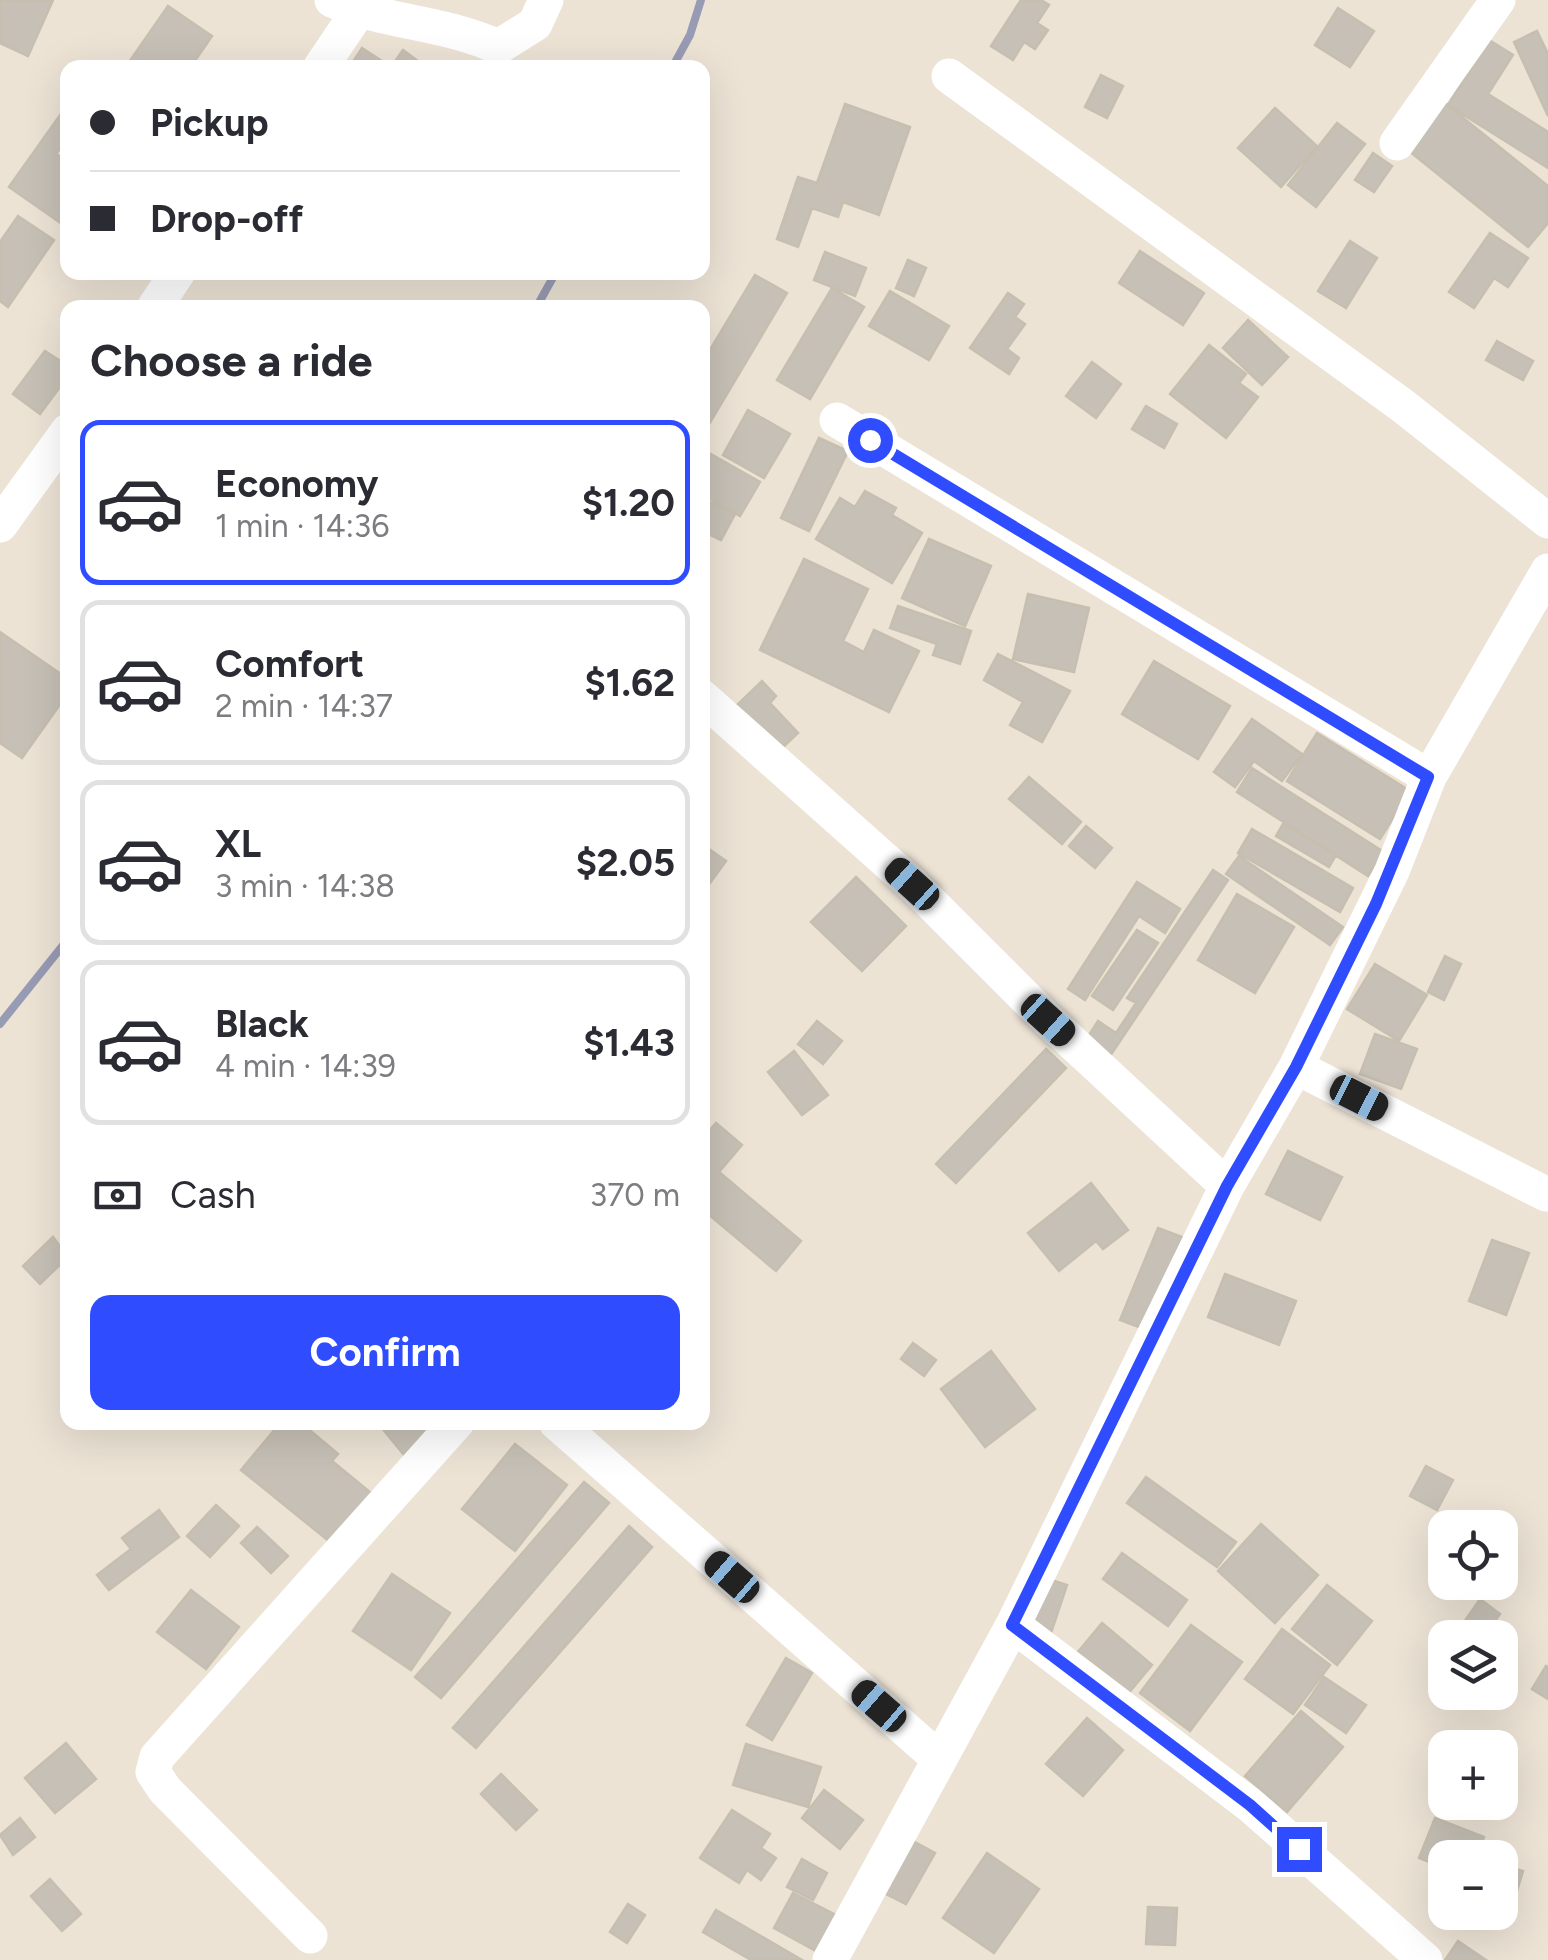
<!DOCTYPE html>
<meta charset="utf-8">
<style>
body{margin:0;font-family:Figtree,sans-serif;background:#f2f2f3;color:#2b2b33;height:100vh;display:flex;flex-direction:column;font-size:38px;white-space:nowrap}
*{box-sizing:border-box;margin:0}
p{font-size:32px;color:#7c7c81}
.icon{flex:none;width:55px;height:55px;fill:none;stroke:currentColor;stroke-width:2;stroke-linecap:round;stroke-linejoin:round}
.map{position:relative;flex:1;overflow:hidden}
.panel{position:absolute;left:60px;top:300px;width:650px;height:1130px;display:flex;flex-direction:column;background:#fff;border-radius:20px;box-shadow:0 10px 40px #0002}
.panel>*{flex:none}
.hud{position:absolute;left:60px;top:60px;width:650px;height:220px;border-radius:20px;box-shadow:0 10px 40px #0002;display:grid;align-content:center;height:220px;padding:0 30px;background:#fff}
.tools{position:absolute;left:1428px;top:1510px;display:grid;gap:20px}
.tools a{display:grid;place-items:center;width:90px;height:90px;border-radius:20px;background:#fff;box-shadow:0 10px 40px #0002;font-size:50px}
.end{position:absolute;width:45px;height:45px;margin:-22px;border:12px solid #2f4cff;background:#fff;box-shadow:0 0 0 5px #fff}
.from{border-radius:50%}
.car{position:absolute;width:30px;height:60px;margin:-30px -15px;border-radius:12px;box-shadow:0 0 8px 2px #0007;background:linear-gradient(#222 24%,#8ab4d8 0 40%,#222 0 76%,#8ab4d8 0 86%,#222 0)}
.hud b{display:flex;align-items:center;gap:35px;height:95px;font-size:38px}
.hud b+b{border-top:2px solid #e1e1e2}
.hud i{width:25px;height:25px;background:#2b2b33}
ul{padding:0;list-style:none}
li{display:flex;align-items:center;gap:30px;height:165px;margin:0 20px 15px;padding:0 10px;border:5px solid #e1e1e2;border-radius:20px}
li div{flex:1}
li b{display:block;font-size:38px}
li em{font-style:normal;font-weight:700}
li.on{border-color:#2f4cff}
li>.icon{width:90px;height:90px;stroke-width:1.5}
h2{padding:0 30px;font-size:45px;line-height:120px}
.pay{display:flex;align-items:center;gap:25px;height:110px;padding:0 30px;font-size:38px}
.pay p{margin-inline-start:auto}
.button{display:flex;gap:20px;margin-top:auto;padding:20px 30px}
.button a{flex:1;height:115px;border-radius:20px;background:#2f4cff;color:#fff;font-size:40px;font-weight:700;line-height:115px;text-align:center}
.map>svg:first-child{display:block}
</style>
<div class="map">
<svg width="1548" height="1960" viewBox="0 0 1548 1960">
<rect width="100%" height="100%" fill="#ece3d5"/>
<path fill="#c6c0b6" stroke="#c6bfb0" stroke-width="2.5" d="M0,0H53L28,56L0,43Z
M1021,0H1041L1049,5L1037,23L1048,30L1035,49L1024,42L1013,60L991,46Z
M168,6L212,36L190,68H125Z
M1338,8L1374,31L1350,67L1315,45Z
M1537,31L1548,54V116L1514,42Z
M1489,40L1513,55L1488,94L1548,132V168L1448,105Z
M362,48L391,67L403,50L422,64L419,68H349Z
M1101,75L1123,86L1107,118L1085,107Z
M68,104V138L56,154L68,162V228L9,187Z
M845,104L910,127L879,215L843,202L838,217L812,208L798,247L777,239L798,177L817,183Z
M1446,104L1548,186V223L1528,247L1408,150Z
M1275,108L1317,146L1281,187L1238,148Z
M1337,123L1365,144L1316,207L1288,185Z
M1373,153L1392,166L1374,192L1355,180Z
M18,216L54,240L8,307L0,301V242Z
M1490,233L1528,258L1508,287L1494,278L1474,308L1449,292Z
M1350,241L1377,258L1346,308L1318,291Z
M1140,251L1204,293L1183,325L1119,283Z
M825,252L866,268L855,296L814,280Z
M908,260L926,268L914,296L896,288Z
M755,275L787,293L702,436V363Z
M832,288L864,307L810,399L777,380Z
M890,291L949,326L929,360L869,326Z
M1008,293L1024,304L1015,317L1025,324L1007,349L1019,358L1009,374L970,348Z
M1248,320L1288,357L1262,385L1223,348Z
M1497,341L1533,361L1523,380L1486,360Z
M1209,345L1246,374L1239,383L1258,397L1226,438L1170,394Z
M45,351L68,366V376L40,414L13,394Z
M1092,362L1121,384L1096,418L1066,396Z
M1146,406L1177,424L1164,448L1132,429Z
M748,410L790,434L764,478L723,455Z
M819,438L848,451L809,531L781,518Z
M702,449L760,482L740,516L702,494Z
M865,491L896,508L892,515L922,533L892,583L816,539L840,498L855,507Z
M702,498L735,514L721,540L702,531Z
M929,539L991,566L965,626L902,598Z
M804,559L868,589L843,641L864,652L874,630L919,651L889,712L760,650Z
M1028,594L1089,608L1074,672L1013,659Z
M898,606L971,631L960,664L933,655L937,644L890,628Z
M0,632L68,679V693L22,758L0,743Z
M998,654L1070,691L1042,742L1010,725L1023,702L984,680Z
M1154,661L1230,706L1198,759L1122,714Z
M762,681L776,696L770,703L798,733L779,751L736,706Z
M1252,719L1302,754L1282,781L1254,761L1235,787L1214,772Z
M1317,733L1410,791L1380,839L1287,781Z
M1252,768L1384,852L1368,876L1237,792Z
M1029,777L1081,822L1062,844L1009,799Z
M1283,824L1336,855L1329,867L1276,836Z
M1086,826L1112,848L1095,868L1069,846Z
M1252,829L1353,888L1340,912L1238,853Z
M702,844L726,861L702,894Z
M1239,856L1343,927L1330,945L1226,874Z
M1213,870L1228,880L1108,1059L1084,1043L1098,1021L1116,1033L1136,1003L1127,998Z
M856,877L906,926L862,971L811,922Z
M1137,882L1180,909L1165,933L1139,916L1085,1000L1068,989Z
M1237,894L1294,927L1255,993L1198,960Z
M1137,930L1158,943L1113,1010L1092,996Z
M1445,956L1461,964L1444,1000L1428,992Z
M1375,964L1427,995L1399,1041L1347,1009Z
M817,1021L842,1041L823,1064L798,1044Z
M1375,1034L1417,1049L1401,1089L1360,1074Z
M1046,1049L1066,1068L956,1183L936,1164Z
M794,1051L828,1095L802,1115L768,1072Z
M716,1123L742,1145L719,1172L801,1241L776,1271L702,1209V1139Z
M1288,1151L1342,1177L1320,1220L1266,1194Z
M1091,1183L1128,1230L1103,1249L1096,1241L1059,1271L1028,1233Z
M1158,1228L1182,1237L1144,1329L1120,1320Z
M53,1237L68,1257L40,1284L23,1266Z
M1492,1240L1529,1253L1506,1315L1469,1301Z
M1225,1274L1296,1301L1279,1345L1208,1317Z
M913,1343L936,1360L924,1376L901,1359Z
M991,1351L1035,1409L985,1447L941,1389Z
M281,1422H300L338,1454L332,1461L371,1493L330,1542L241,1470Z
M377,1422H438L404,1455Z
M515,1444L567,1485L515,1551L462,1509Z
M1426,1466L1453,1480L1437,1510L1410,1496Z
M1146,1477L1236,1542L1217,1567L1127,1503Z
M584,1482L609,1503L441,1698L415,1677Z
M216,1505L239,1526L210,1557L187,1536Z
M159,1510L179,1537L109,1590L97,1575L131,1549L122,1538Z
M1261,1524L1318,1575L1275,1623L1218,1571Z
M629,1526L652,1547L476,1748L453,1728Z
M257,1527L288,1556L271,1573L241,1543Z
M1122,1553L1187,1600L1168,1626L1103,1579Z
M392,1574L450,1613L411,1670L353,1631Z
M1039,1576L1067,1585L1051,1633L1023,1624Z
M1327,1585L1372,1621L1337,1665L1292,1629Z
M191,1590L239,1627L206,1669L157,1632Z
M1480,1599L1500,1614L1483,1638H1453Z
M1102,1623L1152,1665L1122,1701L1072,1659Z
M1191,1625L1242,1662L1190,1731L1140,1693Z
M1282,1629L1330,1665L1293,1714L1245,1679Z
M786,1658L812,1673L772,1740L747,1725Z
M1546,1666L1548,1667V1699L1532,1689Z
M1324,1677L1366,1705L1346,1733L1305,1705Z
M1301,1711L1343,1747L1287,1812L1245,1776Z
M1087,1718L1123,1750L1083,1796L1046,1764Z
M66,1743L96,1779L55,1813L25,1778Z
M746,1744L821,1767L808,1807L733,1785Z
M501,1774L537,1810L516,1830L481,1794Z
M824,1790L863,1820L840,1849L802,1818Z
M732,1810L770,1834L761,1848L776,1858L761,1880L747,1870L739,1883L700,1858Z
M20,1818L35,1837L13,1855L0,1835Z
M1435,1818L1484,1837L1476,1858H1445V1868L1419,1858Z
M913,1841L935,1853L906,1904L884,1893Z
M987,1853L1039,1889L994,1953L943,1918Z
M802,1859L827,1873L813,1900L787,1887Z
M1500,1864L1523,1871L1516,1894L1500,1889Z
M50,1879L81,1914L62,1931L31,1896Z
M793,1893L836,1915L816,1951L774,1928Z
M628,1904L645,1915L627,1943L610,1932Z
M1148,1907L1177,1908L1175,1945L1146,1944Z
M716,1910L802,1960H751L703,1932Z
M1458,1941L1486,1960H1445Z"/>
<g fill="none" stroke-linecap="round" stroke-linejoin="round">
<path stroke="#fff" stroke-width="35" d="M332,0C387,23 448,23 498,47L535,24L546,0
M320,68L366,0
M949,76L1403,406L1548,521
M1397,143L1498,0
M154,308L178,272
M837,420L1429,777
M0,525L68,431
M702,697L912,884L1048,1020L1227,1186
M1296,1067L1546,1194
M556,1422L937,1757
M1013,1625L1250,1805L1425,1960
M310,1936L165,1790L153,1772L157,1757L457,1422
M830,1960L1013,1625L1227,1186L1296,1067L1392,871L1429,777L1548,571"/>
<path stroke="#989bb4" stroke-width="8" d="M672,68L690,35L701,0
M536,308L556,272
M0,1024L68,939"/>
</g>
<g fill="none" stroke-linecap="round" stroke-linejoin="round">
<path stroke="#2f4cff" stroke-width="12" d="M870,440L1428,777L1376,904L1296,1067L1227,1186L1012,1625L1250,1805L1299,1849"/>
</g>
</svg>
<div class="tools">
<a><svg class="icon" aria-label="locate" viewBox="0 0 24 24"><circle cx="12" cy="12" r="6"/><path d="M12 2v4M12 18v4M2 12h4M18 12h4"/></svg></a>
<a><svg class="icon" aria-label="layers" viewBox="0 0 24 24"><path d="M12 4l9 5-9 5-9-5zM3 14l9 5 9-5"/></svg></a>
<a>+</a>
<a>−</a>
</div>
<i class="end from" style="left:870px;top:440px"></i>
<i class="end" style="left:1299px;top:1849px"></i>
<i class="car" style="left:912px;top:884px;rotate:312deg"></i>
<i class="car" style="left:1048px;top:1020px;rotate:132deg"></i>
<i class="car" style="left:1359px;top:1098px;rotate:117deg"></i>
<i class="car" style="left:732px;top:1577px;rotate:311deg"></i>
<i class="car" style="left:879px;top:1706px;rotate:311deg"></i>
<div class="hud">
<b><i class="from"></i>Pickup</b>
<b><i></i>Drop-off</b>
</div>
<section class="panel">
<h2>Choose a ride</h2>
<ul>
<li class="on"><svg class="icon" aria-label="car" viewBox="0 0 24 24"><path d="M5 17H2v-5l4-1 3-4h7l3 4 3 1v5h-3M9 17h6M6 11h13"/><circle cx="7" cy="17" r="2"/><circle cx="17" cy="17" r="2"/></svg><div><b>Economy</b><p>1 min · 14:36</p></div><em>$1.20</em></li>
<li><svg class="icon" aria-label="car" viewBox="0 0 24 24"><path d="M5 17H2v-5l4-1 3-4h7l3 4 3 1v5h-3M9 17h6M6 11h13"/><circle cx="7" cy="17" r="2"/><circle cx="17" cy="17" r="2"/></svg><div><b>Comfort</b><p>2 min · 14:37</p></div><em>$1.62</em></li>
<li><svg class="icon" aria-label="car" viewBox="0 0 24 24"><path d="M5 17H2v-5l4-1 3-4h7l3 4 3 1v5h-3M9 17h6M6 11h13"/><circle cx="7" cy="17" r="2"/><circle cx="17" cy="17" r="2"/></svg><div><b>XL</b><p>3 min · 14:38</p></div><em>$2.05</em></li>
<li><svg class="icon" aria-label="car" viewBox="0 0 24 24"><path d="M5 17H2v-5l4-1 3-4h7l3 4 3 1v5h-3M9 17h6M6 11h13"/><circle cx="7" cy="17" r="2"/><circle cx="17" cy="17" r="2"/></svg><div><b>Black</b><p>4 min · 14:39</p></div><em>$1.43</em></li>
</ul>
<div class="pay"><svg class="icon" aria-label="cash" viewBox="0 0 24 24"><path d="M3 7h18v10H3z"/><circle cx="12" cy="12" r="2"/></svg>Cash<p>370 m</p></div>
<div class="button"><a>Confirm</a></div>
</section>
</div>
